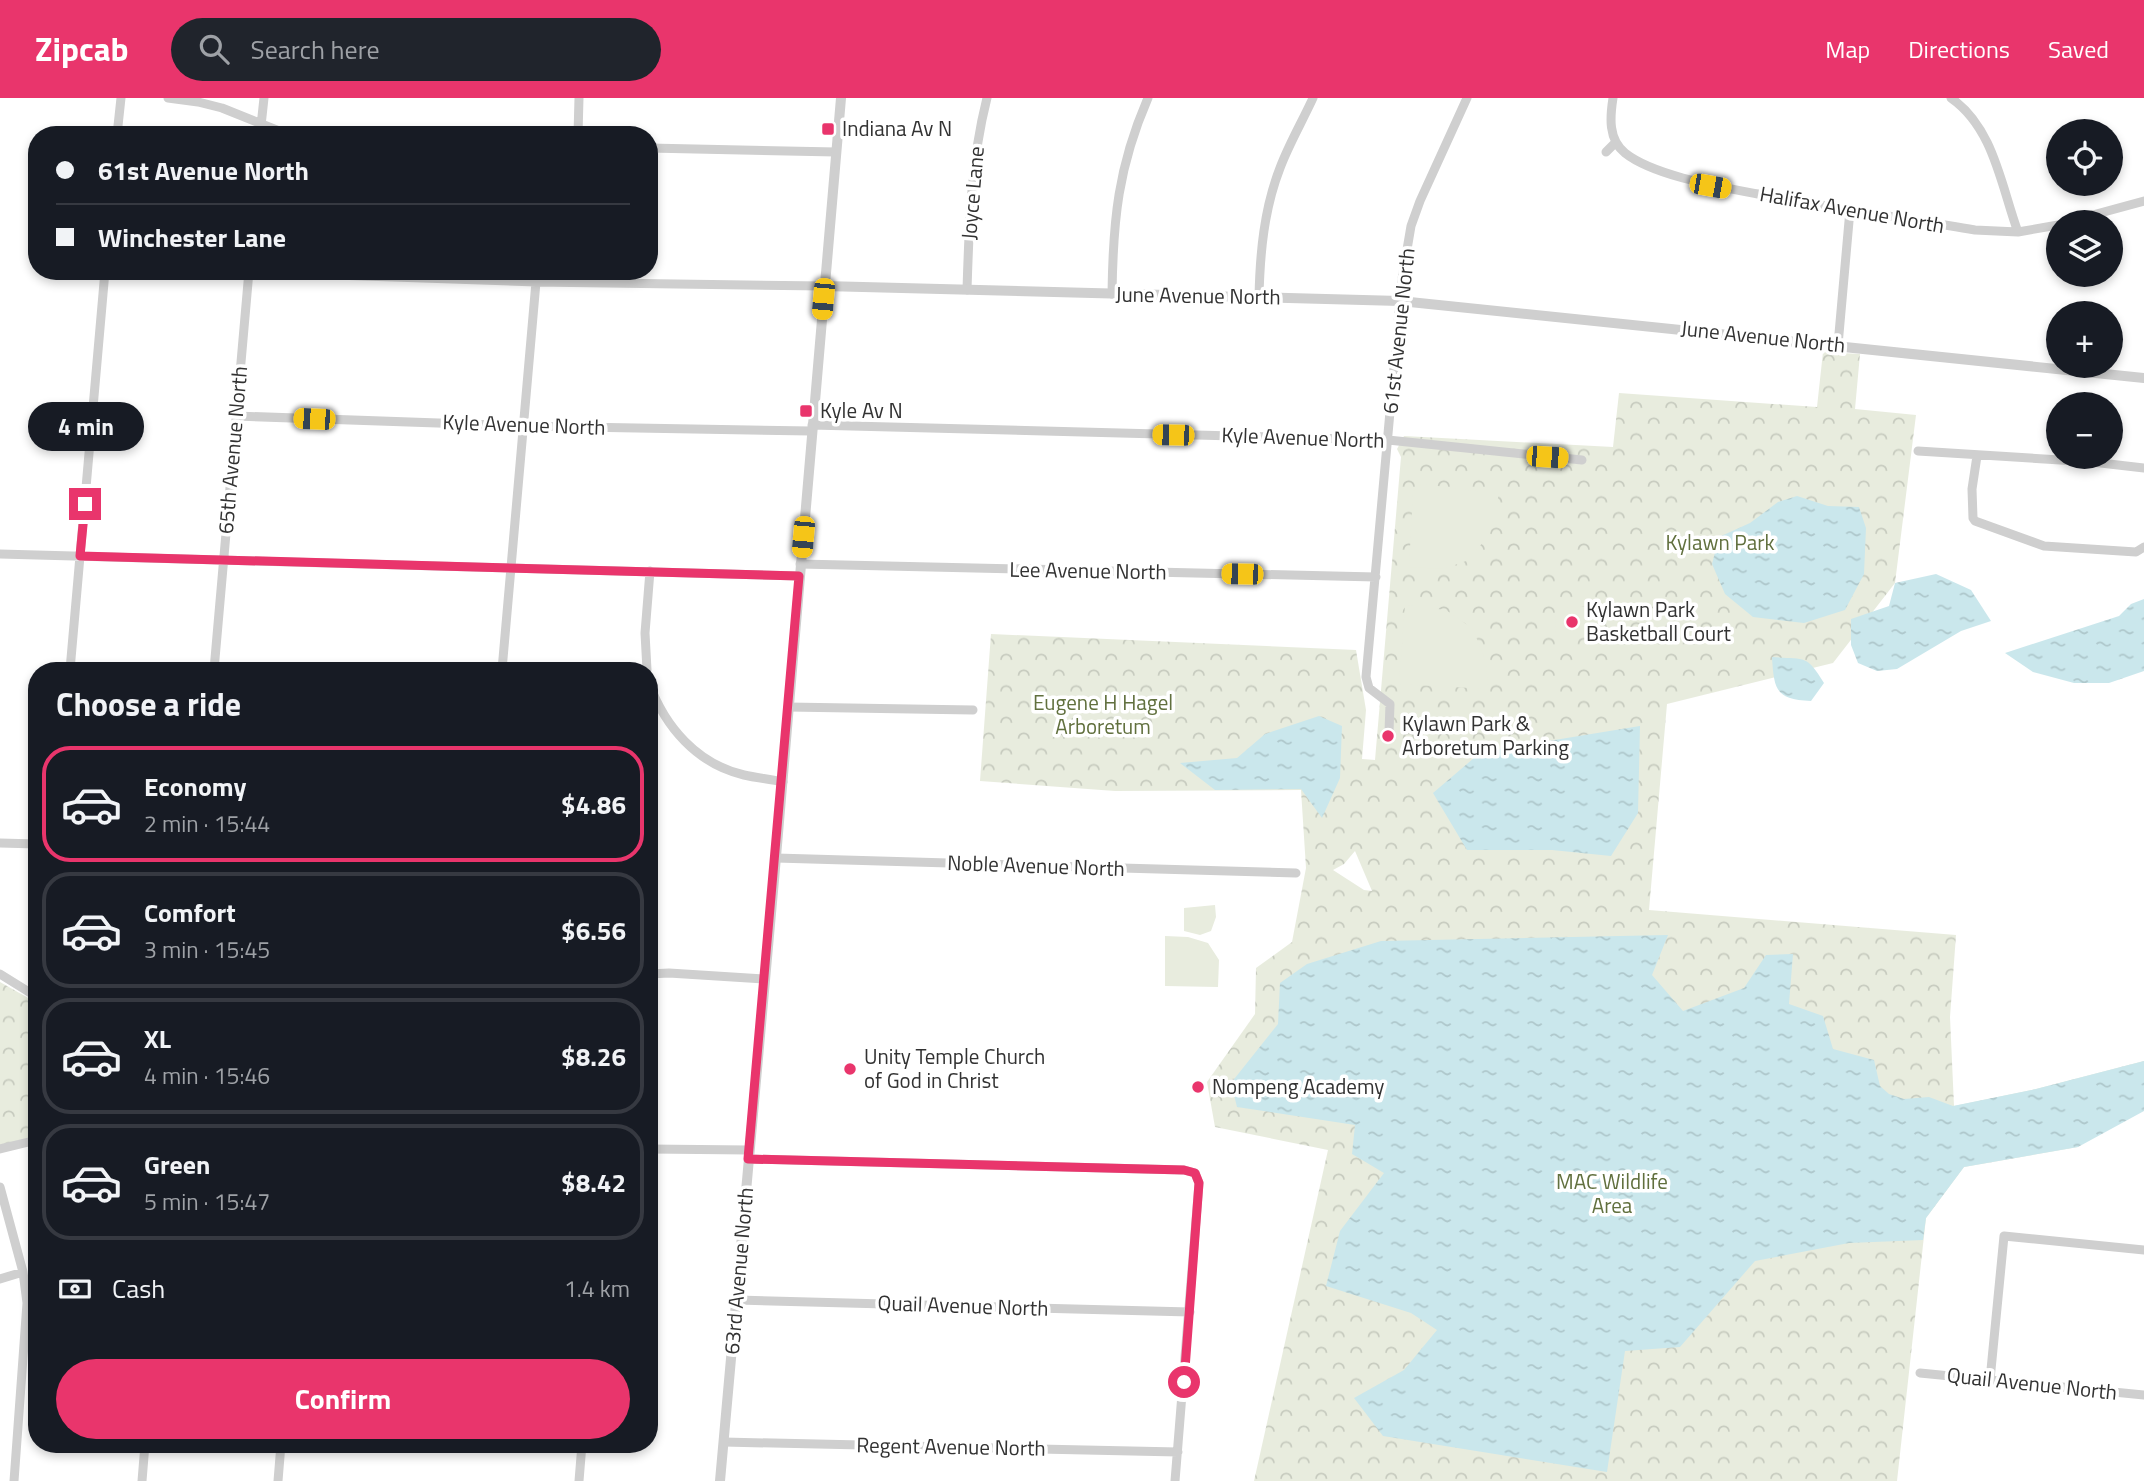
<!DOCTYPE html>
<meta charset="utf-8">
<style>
body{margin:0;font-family:"Titillium Web",sans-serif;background:#20242c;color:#f1f3f6;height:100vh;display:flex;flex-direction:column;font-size:26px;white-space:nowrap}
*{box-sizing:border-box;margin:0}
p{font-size:23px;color:#9ea1a6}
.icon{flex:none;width:38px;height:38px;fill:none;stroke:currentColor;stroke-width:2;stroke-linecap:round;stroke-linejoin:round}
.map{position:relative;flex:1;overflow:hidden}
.side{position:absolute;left:28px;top:564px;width:630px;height:791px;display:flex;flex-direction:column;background:#171b24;border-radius:28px;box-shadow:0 4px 10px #0003}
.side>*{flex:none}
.banner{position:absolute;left:28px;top:28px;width:630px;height:154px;border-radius:28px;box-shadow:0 4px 10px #0003;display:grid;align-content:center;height:154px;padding:0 28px;background:#171b24}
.fabs{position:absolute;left:2046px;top:21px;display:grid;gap:14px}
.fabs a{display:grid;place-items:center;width:77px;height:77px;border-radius:50%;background:#171b24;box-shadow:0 4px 10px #0003;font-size:35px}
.end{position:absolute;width:32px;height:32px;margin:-16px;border:9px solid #e9356c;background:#fff;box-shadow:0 0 0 4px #fff}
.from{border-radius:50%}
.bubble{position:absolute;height:49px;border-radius:24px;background:#171b24;box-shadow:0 4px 10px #0003;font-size:23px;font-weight:700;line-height:49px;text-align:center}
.car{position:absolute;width:21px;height:42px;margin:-21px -10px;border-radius:9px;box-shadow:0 0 5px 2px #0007;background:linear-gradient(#f5c518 24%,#345 0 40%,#f5c518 0 76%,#345 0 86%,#f5c518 0)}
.banner b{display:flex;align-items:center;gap:24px;height:66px;font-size:26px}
.banner b+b{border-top:2px solid #363941}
.banner i{width:18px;height:18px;background:#f1f3f6}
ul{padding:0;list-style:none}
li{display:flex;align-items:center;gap:21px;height:116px;margin:0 14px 10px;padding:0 14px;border:4px solid #363941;border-radius:28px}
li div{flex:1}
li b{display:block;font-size:26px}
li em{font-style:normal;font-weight:700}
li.on{border-color:#e9356c}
li>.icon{width:63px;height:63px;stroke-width:1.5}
h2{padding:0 28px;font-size:32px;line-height:84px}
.pay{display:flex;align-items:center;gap:18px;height:77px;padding:0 28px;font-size:26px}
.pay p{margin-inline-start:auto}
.action{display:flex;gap:14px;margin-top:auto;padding:14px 28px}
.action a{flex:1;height:80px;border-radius:42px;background:#e9356c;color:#fff;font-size:28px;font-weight:700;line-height:80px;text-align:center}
header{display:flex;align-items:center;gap:42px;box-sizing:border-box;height:98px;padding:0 35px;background:#e9356c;color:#fff}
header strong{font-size:33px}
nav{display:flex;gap:38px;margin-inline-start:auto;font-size:24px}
.search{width:490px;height:63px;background:#20242c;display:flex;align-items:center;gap:18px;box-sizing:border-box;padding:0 24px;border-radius:38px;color:#9ea1a6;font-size:26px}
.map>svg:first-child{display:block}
</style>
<header>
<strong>Zipcab</strong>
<div class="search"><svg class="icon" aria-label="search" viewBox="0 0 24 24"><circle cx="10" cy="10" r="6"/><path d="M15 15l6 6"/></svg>Search here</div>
<nav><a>Map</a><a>Directions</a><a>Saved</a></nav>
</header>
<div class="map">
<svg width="2144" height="1383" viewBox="0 0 2144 1383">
<defs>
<pattern id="park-crowns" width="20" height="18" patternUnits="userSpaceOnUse" patternTransform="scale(1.75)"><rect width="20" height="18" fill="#e8ecde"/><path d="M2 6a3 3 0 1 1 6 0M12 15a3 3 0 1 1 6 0" fill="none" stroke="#c7cbbf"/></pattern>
<pattern id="water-ripples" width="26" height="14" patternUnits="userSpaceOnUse" patternTransform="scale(1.75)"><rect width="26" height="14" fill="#cae7ec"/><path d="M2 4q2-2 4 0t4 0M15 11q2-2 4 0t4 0" fill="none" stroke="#aec7cb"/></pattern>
</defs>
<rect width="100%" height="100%" fill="#fff"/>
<path fill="url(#park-crowns)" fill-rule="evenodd" d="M1823,254L1860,256L1855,311L1916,317L1895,485L1833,565L1667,606L1649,812L1956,837L1950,919L1954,1008L2036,991L2144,963L2078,1049L1964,1069L1926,1120L1897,1383H1254L1328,1052L1215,1029L1207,984L1255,916L1256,870L1292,844L1306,770L1301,692L1115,693L980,683L991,536L1356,552L1366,612L1362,661L1375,662L1401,359L1397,351L1404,338L1613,349L1619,295L1817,309ZM1355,753L1372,793L1364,792L1333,772L1344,766Z
M0,884L37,905V1038L0,1047Z"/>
<path fill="#e8ecde" d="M1422,386L1499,396L1490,435L1469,462L1443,471L1409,469L1413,393Z
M1405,507L1446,512L1473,531L1486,564L1488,591L1399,586Z
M1589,508L1588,536H1555L1556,511Z
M1215,807L1216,819L1211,833L1200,837L1184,833V810Z
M1165,838L1188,839L1208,845L1219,862L1218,889L1165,888Z"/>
<path fill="url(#water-ripples)" d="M1797,398L1828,408L1859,409L1866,430L1864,476L1845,512L1804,525L1753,519L1725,496L1712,466L1719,439L1750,425L1778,404Z
M1936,476L1971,492L1991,523L1961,533L1897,571L1877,573L1858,565L1851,547V521L1889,508L1895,485Z
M2144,501V573L2109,585H2074L2033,574L2005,555L2119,518L2131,506Z
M1772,559C1804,562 1806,555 1824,585L1811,603C1776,602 1774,592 1772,559Z
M1319,618L1342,628L1340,680L1322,720L1301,691L1215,692L1180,665L1237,660L1265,636Z
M1640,628L1638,715L1611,758L1552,752H1467L1433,695L1481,654Z
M1668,837L1652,877L1683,913L1744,890L1766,857L1793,856L1789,906L1823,918L1833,951L1874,962L1880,988L1889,996L1904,1001L1929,999L1953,1008L2036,991L2144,963V1013L2078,1049L1964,1069L1926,1120L1923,1142L1849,1145L1755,1163L1680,1249L1625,1253L1607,1374L1383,1338L1354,1300L1404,1272L1437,1232L1411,1215L1326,1188L1340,1133L1384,1075L1352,1056L1355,1027L1237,1009L1231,985L1278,926L1280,885L1307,866L1381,843Z"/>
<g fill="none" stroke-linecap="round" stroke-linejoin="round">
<path stroke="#cfcfcf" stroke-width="9" d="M168,0L198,4L222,10L289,37
M1613,0C1610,19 1608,41 1625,55C1654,78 1721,89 1758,96C1830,109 1902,120 1975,132L2018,134L2058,127
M1951,0C1994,30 2001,88 2018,134
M117,37L121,0
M260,37L264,0
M578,37L579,0
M649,50L836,54
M1606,54L1616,44
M2067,124L2144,103
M249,174L536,184L824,188
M967,192C969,126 971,63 987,0
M1112,196C1113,122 1118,69 1148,0
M1259,199C1260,155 1264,111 1280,70C1289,46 1302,24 1313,0
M1838,247L1850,112
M236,318L523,328L811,333
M812,327L1388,342L1582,362
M1918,353L2092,364L2144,370
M1977,358L1972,391L1973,420L1975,423L2044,448L2136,454L2144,449
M0,456L799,478
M800,466L1376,479
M70,572L105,173
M214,572L249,173
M502,572L536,184
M647,572L645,535L650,473
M649,585C665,629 697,666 744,677C757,680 770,681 783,684
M788,609L973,612
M1389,634L1390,606L1369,590L1366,579L1402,181L1411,128L1420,103L1467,0
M0,745L37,746
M776,760L1296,775
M0,876L37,899
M649,876L669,875L764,881
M0,1051L37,1042
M649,1051L749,1052
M749,1061L1184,1072L1195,1075L1199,1085L1175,1383
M0,1089L23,1174L27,1205L14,1383
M0,1181L23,1174
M737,1202L1190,1214
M1920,1275L2144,1297
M1990,1282L2004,1138L2144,1152
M724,1344L1178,1354
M142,1383L145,1346
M278,1383L281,1346
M579,1383L582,1346"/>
<path stroke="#cfcfcf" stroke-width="10" d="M824,188L1400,203L2144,280
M720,1383L774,782L841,0"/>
</g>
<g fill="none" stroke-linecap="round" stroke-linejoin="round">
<path stroke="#e9356c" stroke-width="9" d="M85,406L80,458L799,478L748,1061L1184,1072L1195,1075L1199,1085L1184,1284"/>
</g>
<g fill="#e9356c" stroke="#fff" stroke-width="2.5">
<rect x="821" y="24" width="14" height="14" rx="3.5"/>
<rect x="799" y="306" width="14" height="14" rx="3.5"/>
<circle cx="1572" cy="524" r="7"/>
<circle cx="1388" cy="638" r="7"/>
<circle cx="850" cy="971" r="7"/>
<circle cx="1198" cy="989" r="7"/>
</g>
<g text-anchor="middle" stroke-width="7" stroke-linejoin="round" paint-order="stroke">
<g font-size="21" fill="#323232" stroke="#fff" text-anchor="start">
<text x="842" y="38">Indiana Av N</text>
<text x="820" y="320">Kyle Av N</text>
<text x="1586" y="519">Kylawn Park<tspan x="1586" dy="24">Basketball Court</tspan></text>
<text x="1402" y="633">Kylawn Park &amp;<tspan x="1402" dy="24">Arboretum Parking</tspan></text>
<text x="864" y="966">Unity Temple Church<tspan x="864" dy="24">of God in Christ</tspan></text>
<text x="1212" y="996">Nompeng Academy</text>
</g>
<g font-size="21" fill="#323232" stroke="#fff">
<text transform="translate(973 95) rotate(-85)" y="7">Joyce Lane</text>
<text transform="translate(1852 112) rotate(10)" y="7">Halifax Avenue North</text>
<text transform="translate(1198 198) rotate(1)" y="7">June Avenue North</text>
<text transform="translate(1399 233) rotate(-84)" y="7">61st Avenue North</text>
<text transform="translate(1763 239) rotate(6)" y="7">June Avenue North</text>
<text transform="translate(524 327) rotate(2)" y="7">Kyle Avenue North</text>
<text transform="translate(1303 340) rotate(2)" y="7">Kyle Avenue North</text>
<text transform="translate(233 352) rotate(-85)" y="7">65th Avenue North</text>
<text transform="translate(1088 473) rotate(1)" y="7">Lee Avenue North</text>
<text transform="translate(1036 768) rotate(2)" y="7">Noble Avenue North</text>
<text transform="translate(739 1173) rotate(-85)" y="7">63rd Avenue North</text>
<text transform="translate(963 1208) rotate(2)" y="7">Quail Avenue North</text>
<text transform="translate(2032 1286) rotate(6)" y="7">Quail Avenue North</text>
<text transform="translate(951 1349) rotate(1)" y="7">Regent Avenue North</text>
</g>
<g font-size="21" fill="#61703e" stroke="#fff">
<text x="1720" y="452">Kylawn Park</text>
<text x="1103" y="612">Eugene H Hagel<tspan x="1103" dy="24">Arboretum</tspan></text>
<text x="1612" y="1091">MAC Wildlife<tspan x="1612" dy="24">Area</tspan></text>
</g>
</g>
</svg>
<div class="fabs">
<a><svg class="icon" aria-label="locate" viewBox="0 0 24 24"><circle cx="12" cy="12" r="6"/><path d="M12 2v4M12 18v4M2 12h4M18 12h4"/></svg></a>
<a><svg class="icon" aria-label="layers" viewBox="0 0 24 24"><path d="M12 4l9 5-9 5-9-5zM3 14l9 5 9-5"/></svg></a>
<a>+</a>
<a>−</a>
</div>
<i class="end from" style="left:1184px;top:1284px"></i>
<i class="end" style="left:85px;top:406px"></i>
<div class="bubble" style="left:28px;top:304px;width:116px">4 min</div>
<i class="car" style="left:1710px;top:88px;rotate:100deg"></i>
<i class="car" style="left:823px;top:201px;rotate:185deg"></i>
<i class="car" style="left:314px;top:321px;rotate:272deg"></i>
<i class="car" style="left:1173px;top:337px;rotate:271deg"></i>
<i class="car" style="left:1547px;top:359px;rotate:94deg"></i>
<i class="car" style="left:803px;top:439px;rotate:185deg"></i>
<i class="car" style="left:1242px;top:476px;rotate:271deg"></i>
<div class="banner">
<b><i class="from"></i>61st Avenue North</b>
<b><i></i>Winchester Lane</b>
</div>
<section class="side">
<h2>Choose a ride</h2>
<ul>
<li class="on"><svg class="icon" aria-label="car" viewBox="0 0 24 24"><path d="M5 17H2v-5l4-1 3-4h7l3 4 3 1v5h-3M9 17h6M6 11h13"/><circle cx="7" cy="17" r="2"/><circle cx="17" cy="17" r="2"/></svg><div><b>Economy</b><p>2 min · 15:44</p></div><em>$4.86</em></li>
<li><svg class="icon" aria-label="car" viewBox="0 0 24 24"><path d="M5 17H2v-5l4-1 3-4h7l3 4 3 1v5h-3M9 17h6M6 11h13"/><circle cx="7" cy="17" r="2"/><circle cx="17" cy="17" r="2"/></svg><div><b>Comfort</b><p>3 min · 15:45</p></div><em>$6.56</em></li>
<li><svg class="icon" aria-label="car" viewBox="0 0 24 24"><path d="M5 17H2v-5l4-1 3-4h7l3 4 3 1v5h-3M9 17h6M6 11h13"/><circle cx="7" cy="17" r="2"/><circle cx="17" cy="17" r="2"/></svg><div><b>XL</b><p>4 min · 15:46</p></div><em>$8.26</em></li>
<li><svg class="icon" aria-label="car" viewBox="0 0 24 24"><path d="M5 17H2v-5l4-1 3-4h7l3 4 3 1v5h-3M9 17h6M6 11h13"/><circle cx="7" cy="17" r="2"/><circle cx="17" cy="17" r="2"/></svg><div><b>Green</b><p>5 min · 15:47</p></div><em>$8.42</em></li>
</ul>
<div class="pay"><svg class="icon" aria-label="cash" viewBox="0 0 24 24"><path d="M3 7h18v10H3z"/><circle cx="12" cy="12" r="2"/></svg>Cash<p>1.4 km</p></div>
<div class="action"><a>Confirm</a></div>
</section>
</div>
